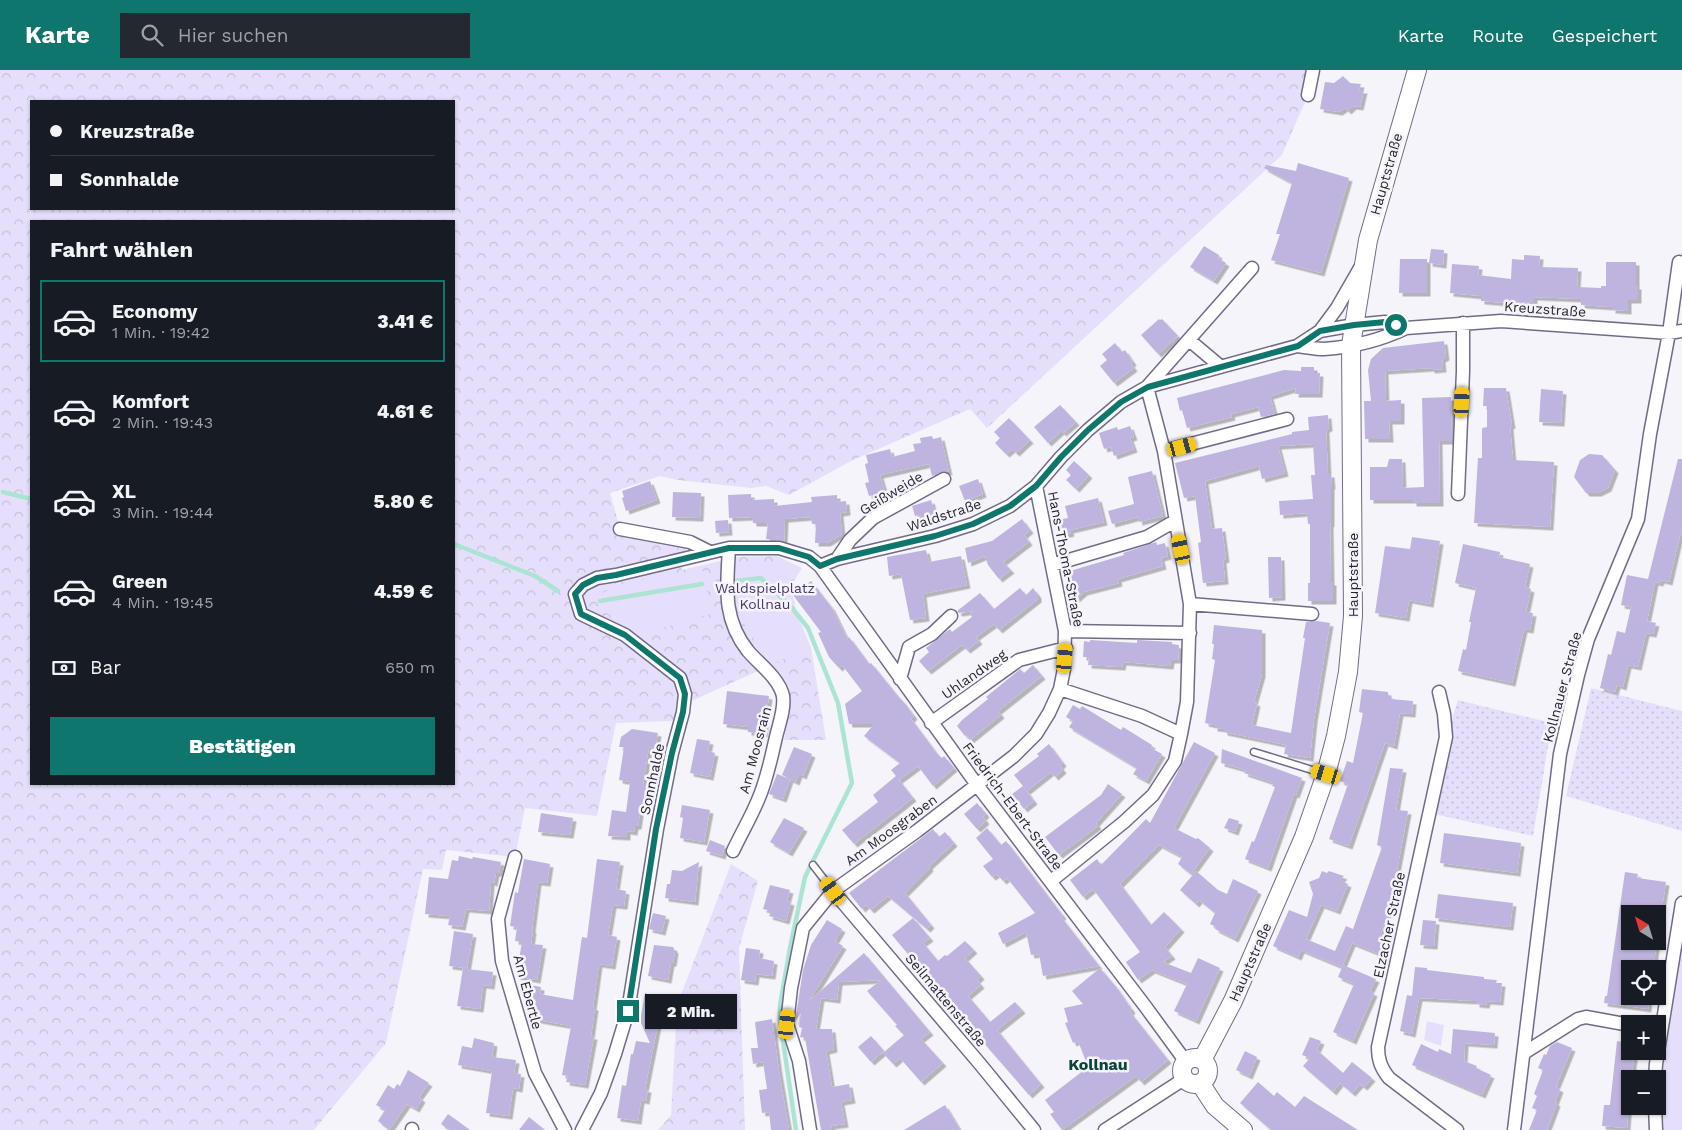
<!DOCTYPE html>
<html lang="de">
<meta charset="utf-8">
<style>
body{margin:0;font-family:"Work Sans",sans-serif;background:#242831;color:#f1f3f6;height:100vh;display:flex;flex-direction:column;font-size:19px;white-space:nowrap}
*{box-sizing:border-box;margin:0}
p{font-size:16px;color:#9ea1a6}
.icon{flex:none;width:28px;height:28px;fill:none;stroke:currentColor;stroke-width:2;stroke-linecap:round;stroke-linejoin:round}
.map{position:relative;flex:1;overflow:hidden}
.sheet{position:absolute;left:30px;top:150px;width:425px;height:565px;display:flex;flex-direction:column;background:#171b24;border-radius:0px;box-shadow:0 1px 4px #0004}
.sheet>*{flex:none}
.guide{position:absolute;left:30px;top:30px;width:425px;height:110px;border-radius:0px;box-shadow:0 1px 4px #0004;display:grid;align-content:center;height:110px;padding:0 20px;background:#171b24}
.needle{width:32px;rotate:322deg}
.tools{position:absolute;left:1621px;top:835px;display:grid;gap:10px}
.tools a{display:grid;place-items:center;width:45px;height:45px;border-radius:0px;background:#171b24;box-shadow:0 1px 4px #0004;font-size:25px}
.end{position:absolute;width:22px;height:22px;margin:-11px;border:6px solid #0f766e;background:#fff;box-shadow:0 0 0 2px #fff}
.from{border-radius:50%}
.bubble{position:absolute;height:35px;border-radius:0px;background:#171b24;box-shadow:0 1px 4px #0004;font-size:16px;font-weight:800;line-height:35px;text-align:center}
.car{position:absolute;width:15px;height:30px;margin:-15px -8px;border-radius:6px;box-shadow:0 0 4px 1px #0007;background:linear-gradient(#f5c518 24%,#345 0 40%,#f5c518 0 76%,#345 0 86%,#f5c518 0)}
.guide b{display:flex;align-items:center;gap:18px;height:48px;font-size:19px}
.guide b+b{border-top:1px solid #363941}
.guide i{width:12px;height:12px;background:#f1f3f6}
ul{padding:0;list-style:none}
li{display:flex;align-items:center;gap:15px;height:82px;margin:0 10px 8px;padding:0 10px;border:2px solid transparent;border-radius:0px}
li div{flex:1}
li b{display:block;font-size:19px}
li em{font-style:normal;font-weight:800}
li.active{border-color:#0f766e}
li>.icon{width:45px;height:45px;stroke-width:1.5}
h2{padding:0 20px;font-size:22px;line-height:60px}
.pay{display:flex;align-items:center;gap:12px;height:55px;padding:0 20px;font-size:19px}
.pay p{margin-inline-start:auto}
.action{display:flex;gap:10px;margin-top:auto;padding:10px 20px}
.action a{flex:1;height:58px;border-radius:0px;background:#0f766e;color:#fff;font-size:20px;font-weight:800;line-height:58px;text-align:center}
header{display:flex;align-items:center;gap:30px;box-sizing:border-box;height:70px;padding:0 25px;background:#0f766e;color:#fff}
header strong{font-size:24px}
nav{display:flex;gap:28px;margin-inline-start:auto;font-size:18px}
.search{width:350px;height:45px;background:#242831;display:flex;align-items:center;gap:12px;box-sizing:border-box;padding:0 18px;border-radius:0px;color:#9ea1a6;font-size:19px}
.map>svg:first-child{display:block}
</style>
<header>
<strong>Karte</strong>
<div class="search"><svg class="icon" aria-label="search" viewBox="0 0 24 24"><circle cx="10" cy="10" r="6"/><path d="M15 15l6 6"/></svg>Hier suchen</div>
<nav><a>Karte</a><a>Route</a><a>Gespeichert</a></nav>
</header>
<div class="map">
<svg width="1682" height="1060" viewBox="0 0 1682 1060">
<defs>
<pattern id="grass-dots" width="8" height="8" patternUnits="userSpaceOnUse" patternTransform="scale(1.25)"><rect width="8" height="8" fill="#e6dffc"/><path d="M2 2h.1M6 6h.1" fill="none" stroke="#c5bfd8" stroke-width="1.8" stroke-linecap="round"/></pattern>
<pattern id="forest-crowns" width="20" height="18" patternUnits="userSpaceOnUse" patternTransform="scale(1.25)"><rect width="20" height="18" fill="#e6dffc"/><path d="M2 6a3 3 0 1 1 6 0M12 15a3 3 0 1 1 6 0" fill="none" stroke="#c5bfd8"/></pattern>
<filter id="shadow"><feDropShadow dx="3.5" dy="3.5" stdDeviation="0" flood-color="#0004"/></filter>
</defs>
<rect width="100%" height="100%" fill="#f5f4fa"/>
<path fill="url(#grass-dots)" d="M1591,618L1682,641V761L1566,726Z
M1458,630L1552,653L1533,766L1429,743L1446,667Z"/>
<path fill="url(#forest-crowns)" fill-rule="evenodd" d="M0,0H1313L1308,25L1282,85L987,358L970,339L853,390L789,425L766,416L751,418L677,410L660,406L610,423L620,459L690,472L680,489L682,500L737,487L777,486L802,498L791,516L797,545L811,578L826,670H784C787,651 794,627 784,610C780,605 775,600 771,595L685,634L673,651L616,653L597,746L525,738L515,787L446,780L442,800L423,799L386,973L314,1060H0ZM31,31H454V139H31ZM31,151H454V714H31Z
M731,794L758,811L739,878L745,1060H658L671,1045L677,935Z"/>
<path fill="#e6dffc" d="M758,493L786,498L797,545L811,578L777,592C744,565 735,544 735,502Z
M705,501L710,544L652,561L625,557L607,543L602,523L620,515L666,504Z
M1682,833V1060H1656L1658,1009Z
M1427,951L1444,955L1441,976L1424,970Z"/>
<g fill="none" stroke-linecap="round" stroke-linejoin="round">
<path stroke="#ace4d3" stroke-width="4.5" d="M3,422L31,429
M454,474L535,506L558,521
M736,511L761,508L792,538L808,558L838,633L852,713L805,807L790,878L780,935V950L796,1060
M600,531L702,514"/>
</g>
<path fill="#bfb4df" filter="url(#shadow)" d="M1343,6L1350,13L1361,14L1359,20H1364L1360,37L1353,36L1348,41L1345,38L1339,42L1320,39L1325,12L1334,13Z
M1298,93L1349,108L1321,203L1271,190L1280,164H1276L1292,113L1264,98L1266,95L1296,101Z
M1204,176L1219,185L1218,188L1226,193L1214,211L1190,197Z
M1431,179L1444,180L1443,195L1429,193Z
M1524,185L1540,186L1539,197L1578,198L1577,217L1601,218V216H1606V192H1636V216H1638V230H1628V241L1612,240V237L1581,235V229L1534,227V233L1506,231V233L1481,231V226L1450,223L1452,194L1479,196L1478,205L1511,209L1512,189L1524,190Z
M1400,189H1427V223H1399Z
M1159,249L1160,250L1162,249L1178,266L1158,284L1141,265Z
M1444,271L1446,287L1442,289L1443,299L1431,300V298L1385,301L1386,331L1401,330V351H1389L1390,369H1365L1364,331H1371L1368,300L1371,289L1383,278Z
M1115,273L1122,282L1125,280L1133,292L1131,294L1134,298L1114,313L1100,296L1107,290L1102,284Z
M1301,297H1314V303H1320L1319,324H1295L1296,318L1270,326L1275,344L1261,347L1258,337L1231,344L1232,347L1187,358L1182,340L1180,341L1177,328L1284,300L1301,301Z
M1484,318H1506L1512,355L1510,356L1513,390L1554,392L1550,457L1474,453L1478,388H1482V358L1487,357V336H1483Z
M1541,319L1563,321L1561,353L1539,352Z
M1451,327L1452,371H1439L1440,433H1413V430H1370V397H1387L1389,389H1402L1403,418L1424,417L1422,328Z
M1060,335L1076,352L1063,363L1061,361L1048,373L1034,357Z
M1328,345L1329,358L1326,359L1328,404H1331L1332,416H1331V454L1330,453L1331,512H1333V531H1308V513H1310V454H1308L1307,443L1280,445L1279,431L1313,429L1311,405H1315L1313,374L1278,376L1285,403L1262,409L1259,396L1205,411L1212,459L1222,458L1226,489L1223,490L1225,511L1203,513L1198,473L1201,472L1195,426L1184,428L1175,393L1292,364V362L1309,360L1308,347Z
M1009,348L1030,370L1016,383L1012,379L1006,384L995,373L1000,368L994,362Z
M1130,356L1134,367L1130,368L1134,379L1114,386L1111,377L1104,379L1099,363L1117,357L1118,360Z
M932,366L933,369L941,367L949,402L944,401L932,406L929,394L880,405L885,422L869,426L865,413L869,412L865,394L868,393L866,385L890,379L892,387L915,381L913,374L921,373L920,368Z
M1589,384L1602,385L1615,400L1608,418L1598,423H1586L1574,407L1580,390Z
M1678,389H1682V466L1680,465L1669,512L1661,510L1660,513L1655,512L1647,551L1656,553L1653,564L1646,563L1638,597L1628,595L1623,617L1617,615L1615,622L1600,618L1608,584L1611,585L1617,561L1625,563L1631,537L1621,535L1627,505L1648,509Z
M1074,391L1089,405L1076,419L1066,410L1071,405L1066,400Z
M1152,401L1163,446L1139,452L1138,447L1112,454L1108,441L1134,434L1128,407Z
M978,409L983,424L965,431L959,416Z
M650,411L657,430L626,441L622,428L624,427L622,421Z
M673,422L701,423L700,448L672,447Z
M751,424V430L774,429V436L812,432L811,427L837,425V432L846,431L847,442L840,443L842,464L827,473H815L816,454H812L811,447L785,449L784,471L766,469L768,453H753L752,447L729,448L728,425Z
M1098,428L1104,452L1070,460L1071,463L1060,466L1056,450L1068,448L1065,436Z
M931,430L936,447L923,452L920,445L915,446L912,436Z
M1022,449L1030,460L1024,465L1029,472L1003,492L1011,500L999,509L988,495L985,486L968,493L965,478L992,471Z
M728,450L729,462L716,463L715,451Z
M1412,467L1440,471L1430,534L1409,530L1406,548L1375,543L1385,476L1410,479Z
M1156,472L1157,475L1165,473L1168,486L1161,488L1163,496L1118,509L1119,513L1084,522L1076,529L1070,501L1124,485L1123,483Z
M1463,474L1500,482L1499,487L1530,494L1525,517L1531,519L1526,542L1533,543L1530,560L1524,559L1512,613L1458,601L1463,579L1466,580L1471,552H1469L1476,518L1455,513Z
M926,480L929,492L961,486L967,515L923,524L926,548L910,550L901,504L889,506L887,487Z
M1268,487H1281L1282,527L1269,528Z
M811,511L832,538L847,569L849,567L869,594L871,593L901,630H902L914,646L911,649L938,685L942,688L944,686L954,698L933,716L918,696L899,710L913,728L854,774L842,760L878,732L873,725L896,706L891,700L900,693L864,666L874,654H849L845,634L862,621L842,595L839,598L829,587L818,563L821,562L793,525Z
M1020,518L1026,525L1033,518L1038,525V529L999,560L994,554L976,567L979,571L967,580L962,575L928,601L919,591L929,582L926,578L950,559L952,562L972,547L970,544L974,541L959,543L957,541L980,523L994,539Z
M1317,551L1330,553L1314,649L1310,688L1284,684L1286,675L1224,662V659L1214,658V655L1205,653L1215,590L1212,589L1214,574H1212L1214,555L1262,560V604L1254,632L1257,633L1252,655L1291,663L1305,568H1303L1306,552Z
M1090,570L1137,573V570L1172,572V574L1179,575L1178,590H1171L1170,596L1123,592L1122,597L1088,595L1089,587H1083L1084,571L1090,572Z
M1033,595L1042,606L998,641L1001,645L970,670L966,665L965,666L957,656L962,650L988,629L986,627L1020,599L1024,603Z
M1362,619L1388,622V625L1391,626V629L1413,631L1412,644L1400,643L1394,676L1385,673L1349,776L1329,769L1348,714L1340,711L1347,691L1353,693L1363,643L1359,642Z
M727,621L769,626L764,664L748,662V657L723,654Z
M1073,635L1080,639L1082,636L1121,660L1123,657L1152,675L1151,678L1162,684L1146,711L1133,704L1137,698L1069,657L1073,651L1066,647Z
M632,659L658,663L655,679L649,677L643,714H647L645,730H642L638,756H635L634,762L627,761V767L608,766L612,740L626,742L630,712L619,710L624,677H619L621,667Z
M697,669L710,671L708,681L715,683L710,707L690,703Z
M1194,672L1215,683L1174,758L1196,769L1198,768L1210,778L1191,804L1178,794L1182,787L1159,775L1120,814L1151,855L1164,842L1181,859L1165,877L1172,886L1163,892L1191,903L1198,888L1220,898L1196,951L1174,941L1187,914L1152,900L1138,910L1126,892L1140,882L1093,819L1083,827L1070,810L1097,789L1101,795L1146,749L1150,753Z
M1049,674L1063,693L1060,696L1063,700L1055,707L1051,702L1027,721L1014,705L1039,686L1037,684Z
M794,677L812,684L803,706L799,704L796,712L782,705Z
M1222,679L1302,708L1296,725L1294,724L1268,798L1245,789L1252,771L1254,772L1275,717L1272,716L1274,713L1244,703L1246,700L1221,693Z
M1390,698L1403,699L1396,740L1408,741L1394,816L1397,817L1379,869L1387,873L1382,885L1352,873L1342,897L1301,880L1298,887L1273,876L1289,840L1307,847L1313,824L1309,812L1319,808L1322,801L1327,803L1329,801L1344,806L1340,810L1348,814L1337,841L1321,835L1306,869L1335,881L1346,856L1353,859L1382,777L1377,775Z
M777,704L790,709L783,729L769,724Z
M1108,714L1122,724L1096,753L1098,756L1059,785L1045,767L1101,725Z
M1023,716L1034,731L1024,739L1012,724Z
M977,733L986,744L983,747L986,751L977,759L964,744Z
M682,735L710,740L704,772L680,768L683,748L680,747Z
M541,743L573,748L570,765L538,762Z
M784,748L804,758L789,783L770,772Z
M1229,748L1239,751L1235,762L1224,758Z
M987,758L1001,775L1006,771L1063,846L1061,847L1099,896L1043,906L1039,884L1031,885L1026,862L1003,874L998,863L1035,843L1007,808L1003,811L997,804L992,807L983,796L993,789L976,768Z
M933,759L939,767L945,762L954,773L929,796L930,798L905,823L931,855L927,859L888,826L871,840L866,835L862,839L849,823Z
M1444,763L1521,773L1517,803L1440,793Z
M710,770L725,776L722,786L706,781Z
M459,786L472,789L473,787L501,792L499,803H496L494,813L491,812L489,841L466,839L462,857L448,855L450,846L425,844L429,807L448,809L452,790L458,791Z
M524,789L550,794L547,813L538,812L532,859L533,860L531,874L543,875L537,910L516,906L522,872L515,871L517,857L510,856L515,822L518,823Z
M597,789L620,792L616,819L626,821L624,836L613,835L608,865L617,867L612,896L599,894L593,937H595L591,966H594L585,1015L566,1012L568,1006L562,1005L571,956L532,949L536,929L527,928L530,915L541,917L540,924L573,930L581,873L582,867L587,868Z
M699,792L695,832L665,828L667,814H670L672,800L682,801Z
M1196,801L1218,820L1227,824L1233,809L1258,821L1235,869L1215,859L1216,857L1210,854L1215,843L1199,830L1196,834L1180,820Z
M1625,802L1638,804L1637,808L1666,812L1661,844H1630V871H1657L1653,899H1630V926H1649L1648,939L1604,933L1605,926H1607Z
M770,815L790,820L787,831L791,832L786,851L769,846L771,841L763,839Z
M1438,824L1513,833L1510,857L1435,848Z
M653,843L666,846L662,862L649,859Z
M913,848L930,868L923,873L938,891L945,885L947,886L965,871L974,880L965,888L981,906L977,910L981,915L968,926L990,952L1015,932L1022,940L997,960L1041,1014L1029,1025L955,940L892,865Z
M827,850L842,859L835,871L843,876L809,931L864,883L930,962L921,969L943,993L921,1012L900,988L893,994L883,983L904,965L895,956L897,955L867,921L881,910L839,912L837,930L821,928L816,959H832L834,979L826,981L832,1017L849,1014L852,1030L841,1032L845,1054L831,1056L832,1060H821L805,968L800,967L802,958L799,957L801,943L795,952L803,900L811,875Z
M1423,850L1436,851L1434,876L1420,875Z
M454,861L473,864L467,899L493,902L491,916L483,915L480,939L457,936L463,898H466L449,896Z
M654,875L673,877L675,881L673,893H671L668,910L648,906Z
M746,878L760,880L759,888L774,891L772,906L756,904L755,912L741,910Z
M1343,895L1376,909L1370,921L1374,923L1353,971L1333,962L1354,914L1338,907Z
M1415,897L1427,898V900L1484,907V909L1497,910L1496,913H1502L1500,932L1487,931L1486,935L1476,934V931L1419,928L1412,964L1400,961L1407,925L1412,926Z
M1100,898L1116,917L1132,940L1130,942L1168,990L1141,1012L1136,1006L1062,1060L1050,1044L1054,1042L1045,1030L1088,997L1078,971L1073,973L1065,953L1068,952L1064,938L1083,934L1072,921Z
M645,923L663,929L645,1019H648L646,1031L641,1030L638,1051L617,1048L622,1015L626,1016L631,984H633L636,971L650,973L640,951Z
M772,949L779,1001L789,1060H771L769,1042L762,1043L759,1020L767,1019L763,992L753,994L751,978H758L755,952Z
M1453,959L1495,963L1494,975L1465,973L1464,991L1477,996L1476,998L1491,1005L1482,1025L1412,995L1421,974L1438,982L1439,979L1451,984Z
M871,966L884,981L871,992L858,977Z
M1310,967L1321,971L1317,980L1343,1003L1352,992L1372,1008L1364,1017L1360,1014L1352,1023L1340,1013L1333,1022L1303,996L1310,988L1302,985Z
M474,968L494,973L492,987L516,990L514,1003L521,1004L519,1019L513,1018L509,1046L486,1043L492,1001L458,995L462,976L472,978Z
M1617,971L1630,973V981H1635L1631,1009H1630L1627,1058L1602,1056L1604,1035H1610Z
M1557,972L1572,978L1556,1017L1560,1019L1555,1032L1557,1033L1547,1060H1529L1537,1040L1532,1038L1537,1026L1534,1024L1543,1000L1538,998L1544,984L1546,985L1550,976Z
M1245,981L1257,987L1249,1006L1236,1000Z
M408,1000L429,1013L419,1027L422,1029L416,1039L407,1034L389,1060L378,1051L385,1040L376,1035L388,1015L394,1019L397,1014L400,1016Z
M1258,1012L1274,1026L1277,1022L1295,1037L1304,1026L1358,1060H1271L1240,1033Z
M945,1035L960,1060H904Z
M448,1044L455,1049L470,1060H449L441,1054Z
M529,1047L545,1060H519Z"/>
<g fill="none" stroke-linecap="round" stroke-linejoin="round">
<defs>
<path id="lane" d="M1254,682L1325,704
M813,795L833,821"/>
<path id="street" d="M1308,25L1313,0
M1320,261L1354,255L1385,252L1406,258L1501,251L1669,263L1682,261
M1189,270L1220,296
M1297,276C1306,277 1316,279 1324,279C1353,277 1381,270 1406,258
M1147,317L1252,198
M1164,381L1287,349
M1458,424L1463,301V253
M620,459L690,472L710,482
M729,478C727,517 722,548 748,581C759,594 779,608 783,626C785,639 779,654 776,667C771,688 767,710 758,730C751,747 741,764 733,781
M837,489L850,470L873,448L944,409
M1052,495L1147,467L1175,451
M820,496L837,489L935,466L973,454L1010,436L1036,416L1061,387L1088,360L1121,332L1147,317L1297,276L1320,261L1337,238L1360,198
M1190,534L1312,544
M1065,561L1190,563
M900,609L909,577L932,564L951,546
M1060,619L1142,646L1181,664
M1439,622L1444,644L1446,667L1378,977C1378,990 1381,998 1389,1008L1457,1060
M931,653L1019,590L1066,578
M515,787L498,849L502,891L535,1003L565,1060
M1051,811L1124,752L1153,725L1175,691L1181,664L1187,632L1190,534L1164,381L1147,317
M833,821L980,994L1034,1060
M1524,983L1578,949L1586,947L1630,955
M1655,1009L1656,994L1682,833
M1655,1036L1656,1060
M412,1059V1060
M582,1060L601,1023L615,984L628,941L657,759L672,683L683,642L685,624L680,608L625,565L581,544L575,524L583,515L597,508L616,505L729,478H779L809,487L820,496L977,715L1145,936L1186,992
M810,1060L799,991L787,954L791,918L803,858L833,821L917,761L1014,686L1036,664L1049,643L1060,619L1064,599L1065,561L1036,416
M1105,1060L1184,1009
M1514,1060L1560,684L1578,605L1588,569L1638,449L1650,364L1669,263L1679,192"/>
<path id="secondary" d="M1182 1001a13 13 0 1 1 26 0a13 13 0 1 1-26 0Z
M1202,990L1233,931L1304,767L1326,704L1336,666L1348,602L1353,546L1351,275L1368,170L1417,0
M1200,1013L1215,1036L1243,1060"/>
</defs>
<use href="#lane" stroke="#726b87" stroke-width="9"/>
<use href="#street" stroke="#726b87" stroke-width="15"/>
<use href="#secondary" stroke="#726b87" stroke-width="20"/>
<use href="#lane" stroke="#fff" stroke-width="6"/>
<use href="#street" stroke="#fff" stroke-width="12"/>
<use href="#secondary" stroke="#fff" stroke-width="18"/>
</g>
<g fill="none" stroke-linecap="round" stroke-linejoin="round">
<path stroke="#0f766e" stroke-width="6" d="M628,941L656,759L672,683L683,642L685,624L680,608L625,565L581,544L575,524L583,515L597,508L616,505L729,478H779L809,487L820,496L837,489L935,466L973,454L1010,436L1036,416L1061,387L1088,360L1121,332L1148,317L1298,276L1320,261L1354,255L1385,252L1396,255"/>
</g>
<g text-anchor="middle" stroke-width="5" stroke-linejoin="round" paint-order="stroke">
<g font-size="14" fill="#292632" stroke="#f5f4fa">
<text transform="translate(1386 104) rotate(-74)" y="5">Hauptstraße</text>
<text transform="translate(1545 239) rotate(4)" y="5">Kreuzstraße</text>
<text transform="translate(891 423) rotate(-31)" y="5">Geißweide</text>
<text transform="translate(944 445) rotate(-18)" y="5">Waldstraße</text>
<text transform="translate(1066 489) rotate(79)" y="5">Hans-Thoma-Straße</text>
<text transform="translate(1353 505) rotate(-90)" y="5">Hauptstraße</text>
<text transform="translate(974 604) rotate(-35)" y="5">Uhlandweg</text>
<text transform="translate(1562 617) rotate(-75)" y="5">Kollnauer Straße</text>
<text transform="translate(755 680) rotate(-75)" y="5">Am Moosrain</text>
<text transform="translate(652 709) rotate(-78)" y="5">Sonnhalde</text>
<text transform="translate(1013 736) rotate(53)" y="5">Friedrich-Ebert-Straße</text>
<text transform="translate(891 760) rotate(-36)" y="5">Am Moosgraben</text>
<text transform="translate(1389 855) rotate(-78)" y="5">Elzacher Straße</text>
<text transform="translate(1250 892) rotate(-66)" y="5">Hauptstraße</text>
<text transform="translate(528 922) rotate(75)" y="5">Am Ebertle</text>
<text transform="translate(946 930) rotate(50)" y="5">Seilmattenstraße</text>
</g>
<g font-size="14" fill="#48366d" stroke="#f5f4fa">
<text x="765" y="523">Waldspielplatz<tspan x="765" dy="16">Kollnau</tspan></text>
</g>
<g font-size="16" font-weight="bold" fill="#0d4538" stroke="#f5f4fa">
<text x="1098" y="1000">Kollnau</text>
</g>
</g>
</svg>
<div class="tools">
<a><svg class="needle" viewBox="-14 -14 28 28"><path d="M0-13l5 13h-10z" fill="#e53935"/><path d="M0 13l5-13h-10z" fill="#9ea1a6"/></svg></a>
<a><svg class="icon" aria-label="locate" viewBox="0 0 24 24"><circle cx="12" cy="12" r="6"/><path d="M12 2v4M12 18v4M2 12h4M18 12h4"/></svg></a>
<a>+</a>
<a>−</a>
</div>
<i class="end from" style="left:1396px;top:255px"></i>
<i class="end" style="left:628px;top:941px"></i>
<div class="bubble" style="left:645px;top:924px;width:92px">2 Min.</div>
<i class="car" style="left:1462px;top:332px;rotate:3deg"></i>
<i class="car" style="left:1182px;top:377px;rotate:75deg"></i>
<i class="car" style="left:1181px;top:479px;rotate:348deg"></i>
<i class="car" style="left:1065px;top:588px;rotate:5deg"></i>
<i class="car" style="left:1326px;top:704px;rotate:287deg"></i>
<i class="car" style="left:833px;top:821px;rotate:324deg"></i>
<i class="car" style="left:787px;top:954px;rotate:6deg"></i>
<div class="guide">
<b><i class="from"></i>Kreuzstraße</b>
<b><i></i>Sonnhalde</b>
</div>
<section class="sheet">
<h2>Fahrt wählen</h2>
<ul>
<li class="active"><svg class="icon" aria-label="car" viewBox="0 0 24 24"><path d="M5 17H2v-5l4-1 3-4h7l3 4 3 1v5h-3M9 17h6M6 11h13"/><circle cx="7" cy="17" r="2"/><circle cx="17" cy="17" r="2"/></svg><div><b>Economy</b><p>1 Min. · 19:42</p></div><em>3.41 €</em></li>
<li><svg class="icon" aria-label="car" viewBox="0 0 24 24"><path d="M5 17H2v-5l4-1 3-4h7l3 4 3 1v5h-3M9 17h6M6 11h13"/><circle cx="7" cy="17" r="2"/><circle cx="17" cy="17" r="2"/></svg><div><b>Komfort</b><p>2 Min. · 19:43</p></div><em>4.61 €</em></li>
<li><svg class="icon" aria-label="car" viewBox="0 0 24 24"><path d="M5 17H2v-5l4-1 3-4h7l3 4 3 1v5h-3M9 17h6M6 11h13"/><circle cx="7" cy="17" r="2"/><circle cx="17" cy="17" r="2"/></svg><div><b>XL</b><p>3 Min. · 19:44</p></div><em>5.80 €</em></li>
<li><svg class="icon" aria-label="car" viewBox="0 0 24 24"><path d="M5 17H2v-5l4-1 3-4h7l3 4 3 1v5h-3M9 17h6M6 11h13"/><circle cx="7" cy="17" r="2"/><circle cx="17" cy="17" r="2"/></svg><div><b>Green</b><p>4 Min. · 19:45</p></div><em>4.59 €</em></li>
</ul>
<div class="pay"><svg class="icon" aria-label="cash" viewBox="0 0 24 24"><path d="M3 7h18v10H3z"/><circle cx="12" cy="12" r="2"/></svg>Bar<p>650 m</p></div>
<div class="action"><a>Bestätigen</a></div>
</section>
</div>
